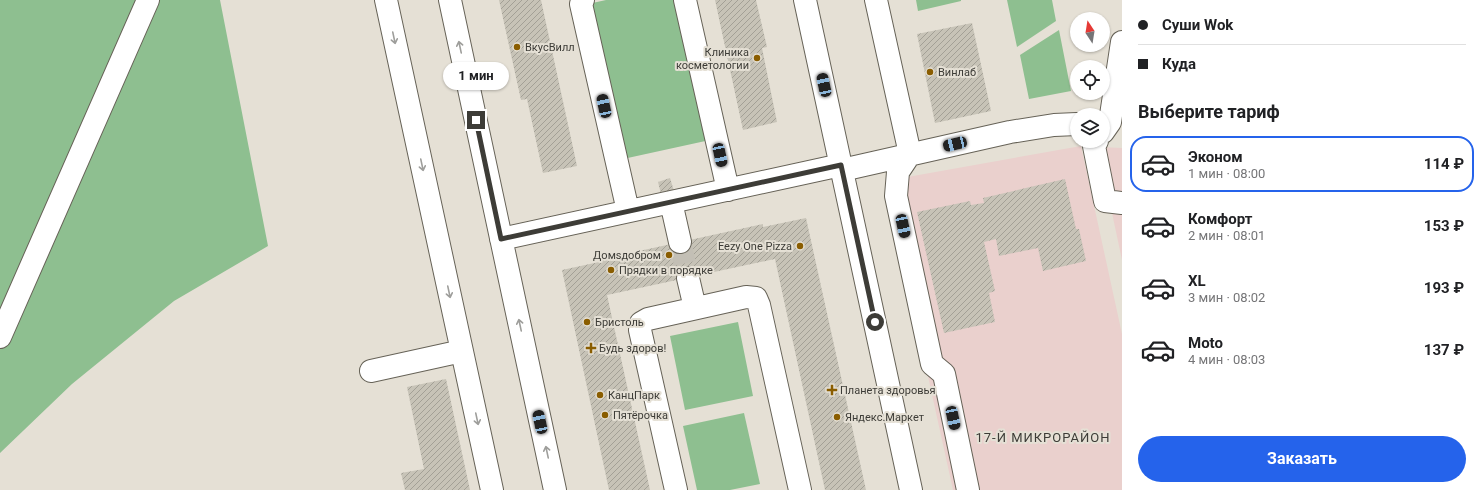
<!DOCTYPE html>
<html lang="ru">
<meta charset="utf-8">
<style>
body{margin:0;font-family:Roboto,sans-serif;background:#f2f2f2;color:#202124;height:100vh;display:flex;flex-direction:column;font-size:15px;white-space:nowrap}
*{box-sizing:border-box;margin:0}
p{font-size:13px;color:#757577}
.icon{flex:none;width:22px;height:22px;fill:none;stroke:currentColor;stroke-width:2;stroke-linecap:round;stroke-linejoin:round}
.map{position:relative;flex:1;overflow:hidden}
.details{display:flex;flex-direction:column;background:#fff;width:360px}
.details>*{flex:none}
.banner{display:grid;align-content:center;height:88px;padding:0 16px;background:#fff}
.needle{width:26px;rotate:348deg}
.controls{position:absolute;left:1070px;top:12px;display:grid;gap:8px}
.controls a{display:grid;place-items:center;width:40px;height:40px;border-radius:50%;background:#fff;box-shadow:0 1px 3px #0004;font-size:20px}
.end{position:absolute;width:18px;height:18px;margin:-9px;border:5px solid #3d3c37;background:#fff;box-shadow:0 0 0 2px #fff}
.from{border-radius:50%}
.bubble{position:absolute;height:28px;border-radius:14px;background:#fff;box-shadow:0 1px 3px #0004;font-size:13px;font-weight:700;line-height:28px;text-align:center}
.car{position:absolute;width:12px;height:24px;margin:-12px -6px;border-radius:5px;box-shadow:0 0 3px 1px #0007;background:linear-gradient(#222 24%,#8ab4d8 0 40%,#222 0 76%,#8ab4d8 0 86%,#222 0)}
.banner b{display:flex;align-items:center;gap:14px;height:38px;font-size:15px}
.banner b+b{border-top:1px solid #e0e0e0}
.banner i{width:10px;height:10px;background:#202124}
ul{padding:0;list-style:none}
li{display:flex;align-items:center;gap:12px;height:56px;margin:0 8px 6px;padding:0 8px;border:2px solid transparent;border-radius:16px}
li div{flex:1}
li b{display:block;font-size:15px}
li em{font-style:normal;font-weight:700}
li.current{border-color:#2563eb}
li>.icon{width:36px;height:36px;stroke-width:1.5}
h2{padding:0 16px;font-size:18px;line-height:48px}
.primary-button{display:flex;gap:8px;margin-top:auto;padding:8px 16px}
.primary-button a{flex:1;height:46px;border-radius:24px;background:#2563eb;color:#fff;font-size:16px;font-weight:700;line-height:46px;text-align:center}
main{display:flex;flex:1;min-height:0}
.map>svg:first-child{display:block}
</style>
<main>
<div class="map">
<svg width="1122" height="490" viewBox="0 0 1122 490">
<defs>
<pattern id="building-hatch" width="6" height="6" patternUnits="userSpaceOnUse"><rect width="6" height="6" fill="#c7c3b7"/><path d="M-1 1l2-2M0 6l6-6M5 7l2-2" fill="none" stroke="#a3a096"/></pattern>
</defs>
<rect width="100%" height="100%" fill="#e5e0d5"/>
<path fill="#ead0cd" d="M1081,146L1122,334V490H953L885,181Z
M1098,147L1122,148V260Z"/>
<path fill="#8ebf90" d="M0,0H220L268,246L174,301L72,384L0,453Z
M606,0H679L710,140L623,159L588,4Z
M916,0H961V1L918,11Z
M1007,0H1052L1056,21L1017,47Z
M1059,30L1071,91L1029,99L1020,55Z
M738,322L753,396L685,410L670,336Z
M744,413L760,484L730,490H697L683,426Z"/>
<path fill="url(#building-hatch)" d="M499,0H541L577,166L543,173L527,99L521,100Z
M715,0H756L767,47L762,48L777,122L743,130Z
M972,23L991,111L935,123L917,34Z
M670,178L674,191L661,194L658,182Z
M1065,179L1076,229H1079L1086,261L1043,271L1038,248L999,256L996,239L984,242L995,291L989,293L995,322L944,333L917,212L970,201L971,205L984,203L983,198Z
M806,218L866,490H825L775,259L607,295L650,490H609L562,270L599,262L598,260L763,224V227Z
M446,379L470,490H405L401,473L424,469L407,387Z"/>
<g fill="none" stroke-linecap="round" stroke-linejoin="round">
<path stroke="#c3bfb5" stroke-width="22" stroke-dasharray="22 11" stroke-linecap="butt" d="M680,242L688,278"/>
<defs>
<path id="minor" d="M386,0L492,490
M450,0L555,490
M583,0L581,4L628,211
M685,0L728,190
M805,0L911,490
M876,0L910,154L898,172L896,196L932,364L944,374L968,490
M1103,132L1110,122L1122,42
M1097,141L1094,146L1105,201L1122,203
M842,170L1010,132L1054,125L1077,124
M671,202L680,242
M501,239L841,165
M688,278L695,308
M0,337L148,0
M371,371L462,351
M676,490L640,330L641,323L648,319L746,297L756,298L759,305L800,490"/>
</defs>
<use href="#minor" stroke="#666257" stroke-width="24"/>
<use href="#minor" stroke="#fff" stroke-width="22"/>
</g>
<defs><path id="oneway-shaft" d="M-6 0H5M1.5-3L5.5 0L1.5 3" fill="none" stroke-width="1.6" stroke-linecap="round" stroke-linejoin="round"/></defs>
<g stroke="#9e9e9b">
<use href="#oneway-shaft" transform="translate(394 38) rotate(78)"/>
<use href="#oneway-shaft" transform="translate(460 47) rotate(-102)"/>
<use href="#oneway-shaft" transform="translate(422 165) rotate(78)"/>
<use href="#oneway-shaft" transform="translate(449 292) rotate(78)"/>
<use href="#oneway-shaft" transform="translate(520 325) rotate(-102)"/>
<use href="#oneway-shaft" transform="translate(477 419) rotate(78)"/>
<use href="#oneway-shaft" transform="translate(547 452) rotate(-102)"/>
</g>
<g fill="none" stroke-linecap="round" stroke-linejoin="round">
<path stroke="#3d3c37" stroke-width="5" d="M476,120L501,239L841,165L875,322"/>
</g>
<g fill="#8a5d00" stroke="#e5e0d5" stroke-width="1.5">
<circle cx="517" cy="47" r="4"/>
<circle cx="757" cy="58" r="4"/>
<circle cx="930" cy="72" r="4"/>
<circle cx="800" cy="246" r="4"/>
<circle cx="669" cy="255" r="4"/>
<circle cx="611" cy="270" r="4"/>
<circle cx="587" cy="322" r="4"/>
<path d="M589 342h4v4h4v4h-4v4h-4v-4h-4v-4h4z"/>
<path d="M830 384h4v4h4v4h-4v4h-4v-4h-4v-4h4z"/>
<circle cx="600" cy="395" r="4"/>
<circle cx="605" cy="415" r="4"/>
<circle cx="837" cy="417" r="4"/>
</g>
<g text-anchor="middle" stroke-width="4" stroke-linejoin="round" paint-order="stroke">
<g font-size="11" fill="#3d3c37" stroke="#e5e0d5" text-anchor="start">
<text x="525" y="51">ВкусВилл</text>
<text x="749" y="56" text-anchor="end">Клиника<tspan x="749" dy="13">косметологии</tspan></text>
<text x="938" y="76">Винлаб</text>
<text x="792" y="250" text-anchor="end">Eezy One Pizza</text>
<text x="661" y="259" text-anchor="end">Домsдобром</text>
<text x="619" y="274">Прядки в порядке</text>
<text x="595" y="326">Бристоль</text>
<text x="599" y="352">Будь здоров!</text>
<text x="840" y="394">Планета здоровья</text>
<text x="608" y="399">КанцПарк</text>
<text x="613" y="419">Пятёрочка</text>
<text x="845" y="421">Яндекс.Маркет</text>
</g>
<g font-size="13" letter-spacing="1" fill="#3d3c37" stroke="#e5e0d5">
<text x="1043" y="442">17-Й МИКРОРАЙОН</text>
</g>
</g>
</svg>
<div class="controls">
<a><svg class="needle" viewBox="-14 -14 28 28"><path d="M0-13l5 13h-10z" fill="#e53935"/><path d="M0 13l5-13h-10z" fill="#757577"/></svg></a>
<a><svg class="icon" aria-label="locate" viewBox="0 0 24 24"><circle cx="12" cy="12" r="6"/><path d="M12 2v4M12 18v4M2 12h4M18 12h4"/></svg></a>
<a><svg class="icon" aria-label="layers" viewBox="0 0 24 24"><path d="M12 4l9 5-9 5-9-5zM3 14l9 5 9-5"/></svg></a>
</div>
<i class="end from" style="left:875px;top:322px"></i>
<i class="end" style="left:476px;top:120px"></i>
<div class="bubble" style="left:443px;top:62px;width:66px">1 мин</div>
<i class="car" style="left:824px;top:85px;rotate:348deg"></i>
<i class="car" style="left:604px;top:106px;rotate:348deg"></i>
<i class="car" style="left:955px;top:144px;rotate:257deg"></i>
<i class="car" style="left:720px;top:155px;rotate:168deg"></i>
<i class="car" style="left:903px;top:226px;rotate:168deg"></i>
<i class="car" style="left:953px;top:418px;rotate:168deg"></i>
<i class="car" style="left:540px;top:422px;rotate:348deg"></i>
</div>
<section class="details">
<div class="banner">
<b><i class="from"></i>Суши Wok</b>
<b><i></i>Куда</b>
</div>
<h2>Выберите тариф</h2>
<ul>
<li class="current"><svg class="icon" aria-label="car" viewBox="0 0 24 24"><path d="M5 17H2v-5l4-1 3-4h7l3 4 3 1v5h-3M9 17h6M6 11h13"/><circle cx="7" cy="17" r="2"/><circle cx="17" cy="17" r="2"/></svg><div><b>Эконом</b><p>1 мин · 08:00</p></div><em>114 ₽</em></li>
<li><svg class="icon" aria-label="car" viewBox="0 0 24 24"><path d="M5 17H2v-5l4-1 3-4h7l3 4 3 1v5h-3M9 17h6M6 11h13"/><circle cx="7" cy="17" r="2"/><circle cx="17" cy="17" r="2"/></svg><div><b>Комфорт</b><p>2 мин · 08:01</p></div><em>153 ₽</em></li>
<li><svg class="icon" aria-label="car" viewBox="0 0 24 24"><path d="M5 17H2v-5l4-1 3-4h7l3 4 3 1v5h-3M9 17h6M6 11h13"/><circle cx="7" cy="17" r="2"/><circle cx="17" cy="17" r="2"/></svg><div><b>XL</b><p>3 мин · 08:02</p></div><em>193 ₽</em></li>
<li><svg class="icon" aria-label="car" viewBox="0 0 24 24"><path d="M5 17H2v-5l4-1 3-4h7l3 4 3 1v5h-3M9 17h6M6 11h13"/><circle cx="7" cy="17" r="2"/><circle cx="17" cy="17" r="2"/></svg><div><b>Moto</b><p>4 мин · 08:03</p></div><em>137 ₽</em></li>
</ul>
<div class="primary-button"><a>Заказать</a></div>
</section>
</main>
